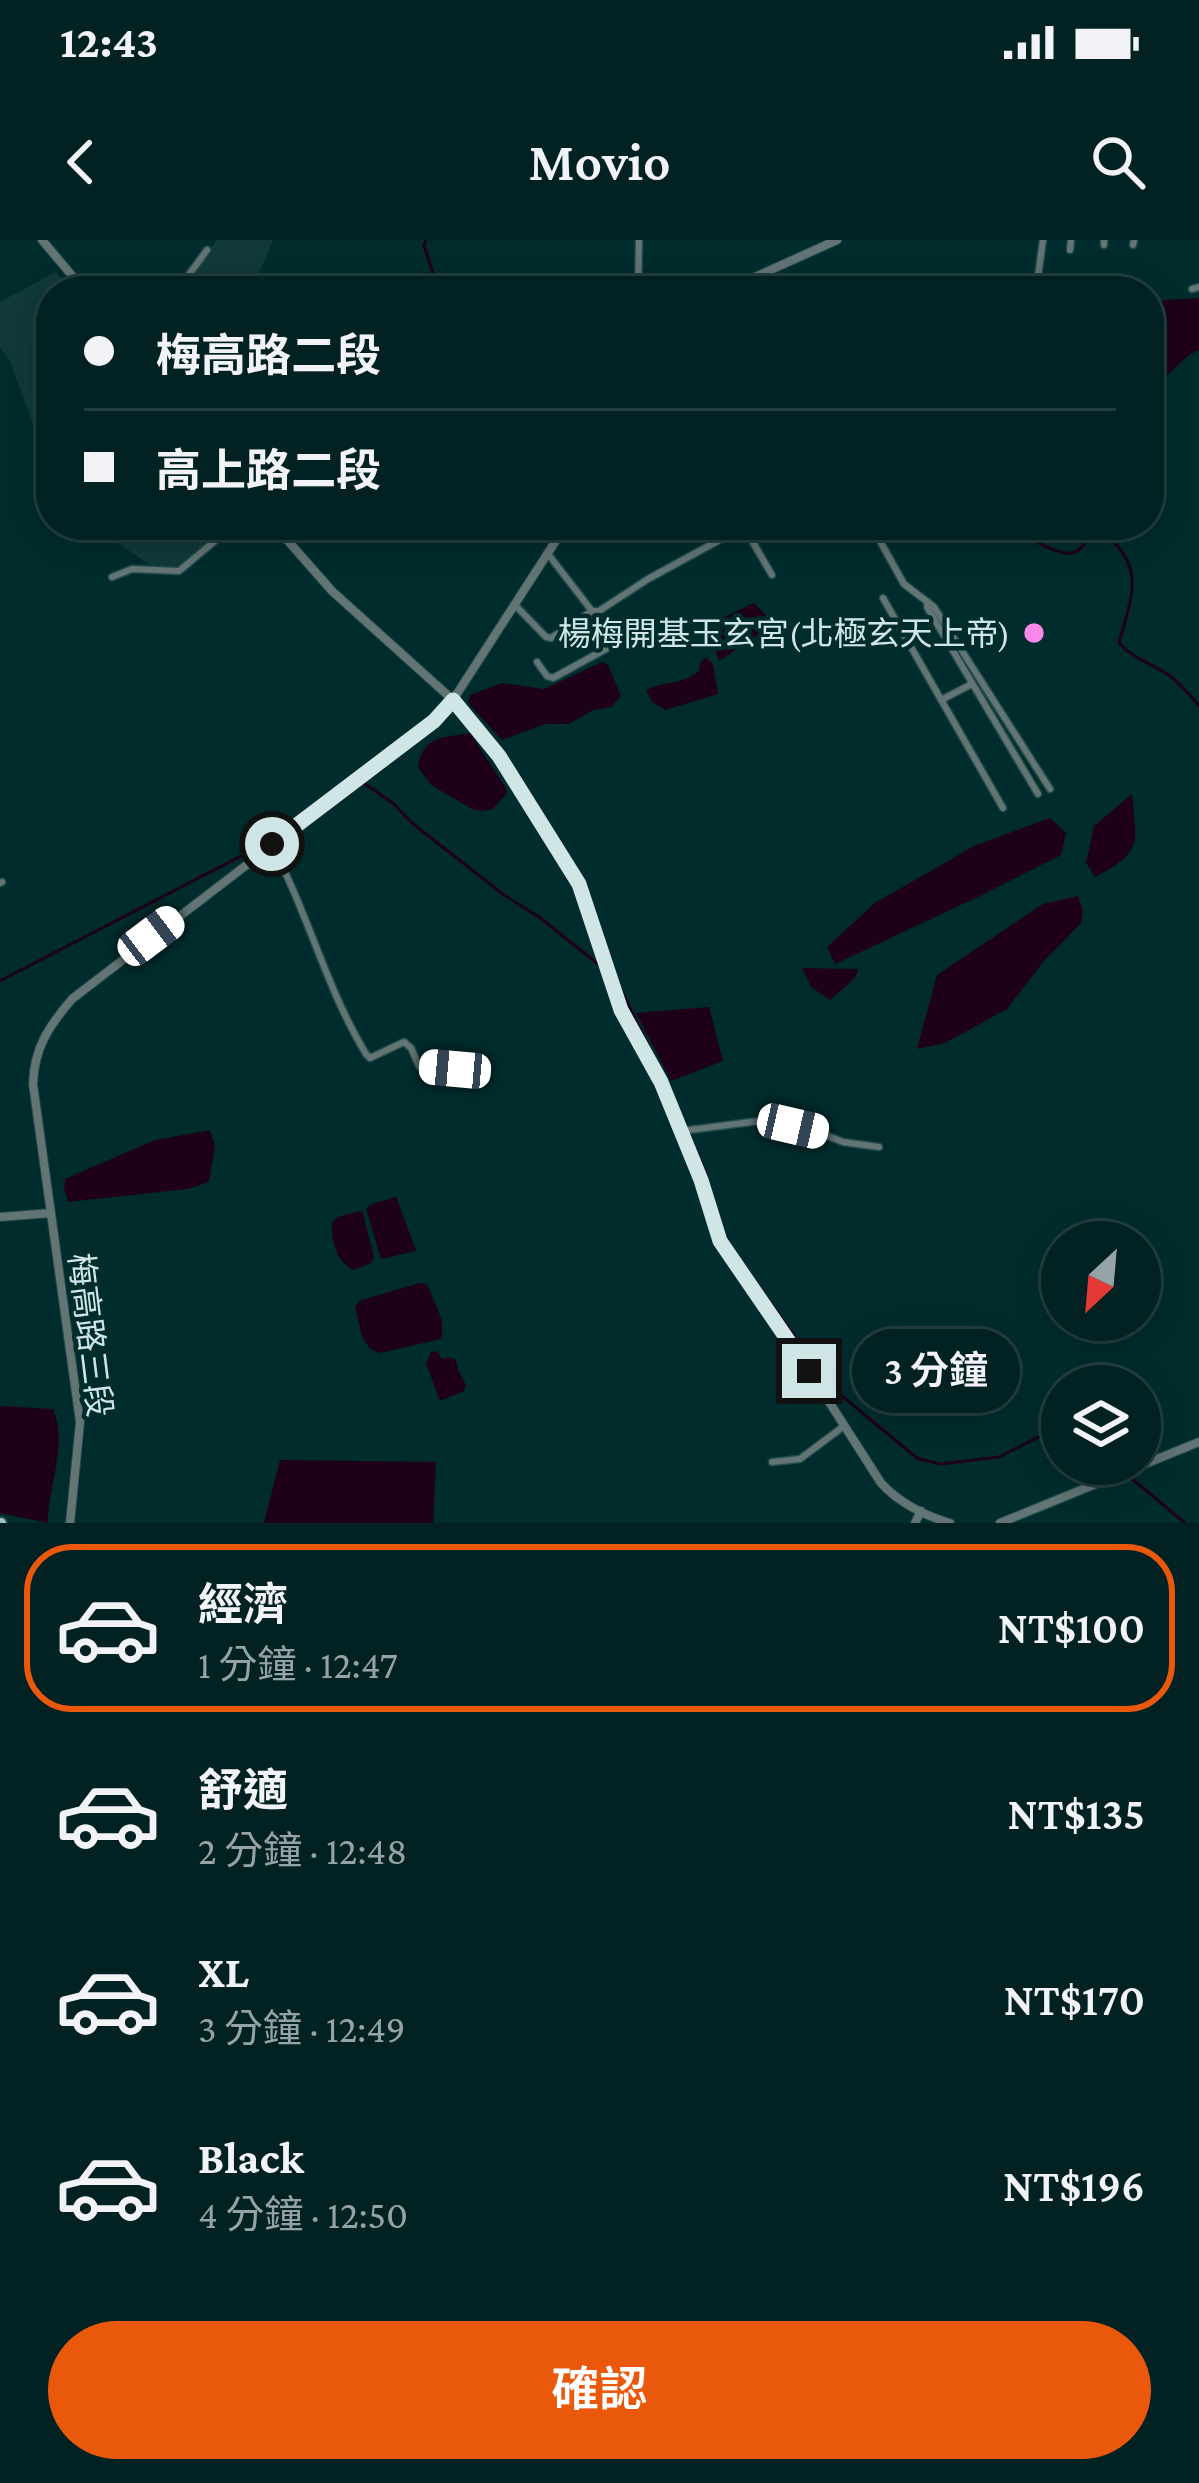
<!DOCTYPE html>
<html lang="zh-TW">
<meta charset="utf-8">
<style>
body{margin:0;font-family:"Crimson Pro","Noto Sans TC",serif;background:#0b292a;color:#f1f3f6;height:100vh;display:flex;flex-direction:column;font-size:45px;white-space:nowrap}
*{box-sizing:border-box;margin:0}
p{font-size:39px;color:#96a3a5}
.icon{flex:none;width:66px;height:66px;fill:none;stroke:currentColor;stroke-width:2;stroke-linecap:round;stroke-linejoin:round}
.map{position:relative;height:1283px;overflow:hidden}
.drawer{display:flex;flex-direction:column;background:#012122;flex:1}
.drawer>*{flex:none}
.guide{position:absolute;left:36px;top:36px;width:1128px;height:264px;border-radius:48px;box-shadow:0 6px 30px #0003,0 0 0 3px #233e40;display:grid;align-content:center;height:264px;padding:0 48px;background:#012122}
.needle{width:78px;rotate:206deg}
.tools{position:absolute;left:1041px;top:981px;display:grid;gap:24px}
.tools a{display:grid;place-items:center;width:120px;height:120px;border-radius:50%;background:#012122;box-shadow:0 6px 30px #0003,0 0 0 3px #233e40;font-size:60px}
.end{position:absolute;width:54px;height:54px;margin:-27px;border:15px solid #d0e5e5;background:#111;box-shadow:0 0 0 6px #111}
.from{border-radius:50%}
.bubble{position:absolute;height:84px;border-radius:42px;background:#012122;box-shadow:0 6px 30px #0003,0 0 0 3px #233e40;font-size:39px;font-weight:600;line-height:84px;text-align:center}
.car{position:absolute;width:36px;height:72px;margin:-36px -18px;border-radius:15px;box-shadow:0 0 9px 3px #0007;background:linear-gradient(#fff 24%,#345 0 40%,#fff 0 76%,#345 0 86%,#fff 0)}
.guide b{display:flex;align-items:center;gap:42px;height:114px;font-size:45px}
.guide b+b{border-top:3px solid #233e40}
.guide i{width:30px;height:30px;background:#f1f3f6}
ul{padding:21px 0 0;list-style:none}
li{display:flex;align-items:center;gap:36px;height:168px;margin:0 24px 18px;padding:0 24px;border:6px solid transparent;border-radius:48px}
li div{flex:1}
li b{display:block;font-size:45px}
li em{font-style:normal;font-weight:600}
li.on{border-color:#ea580c}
li>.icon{width:108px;height:108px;stroke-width:1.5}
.primary-button{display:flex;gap:24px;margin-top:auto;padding:24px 48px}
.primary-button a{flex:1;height:138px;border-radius:72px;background:#ea580c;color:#fff;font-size:48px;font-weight:600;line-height:138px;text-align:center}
.status{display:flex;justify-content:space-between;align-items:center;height:84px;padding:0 60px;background:#012122;direction:ltr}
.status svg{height:33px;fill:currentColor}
header{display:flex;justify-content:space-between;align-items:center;height:156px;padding:0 48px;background:#012122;font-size:54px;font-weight:600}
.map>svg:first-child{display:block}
</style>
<div class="status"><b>12:43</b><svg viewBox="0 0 49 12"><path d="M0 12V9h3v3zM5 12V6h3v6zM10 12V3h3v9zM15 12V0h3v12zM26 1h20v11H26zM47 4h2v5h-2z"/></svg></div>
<header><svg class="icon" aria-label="back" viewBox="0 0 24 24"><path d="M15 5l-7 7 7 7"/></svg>Movio<svg class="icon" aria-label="search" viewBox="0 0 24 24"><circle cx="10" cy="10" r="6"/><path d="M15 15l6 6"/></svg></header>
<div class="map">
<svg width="1199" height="1283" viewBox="0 0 1199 1283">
<rect width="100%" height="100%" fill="#012c2d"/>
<path fill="#11393a" d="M217,0H273L251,51H180Z
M56,32L72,51H51V197L35,190L10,121L0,107V62Z
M121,285H229L178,329L151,326L118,303Z"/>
<path fill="#1e001b" d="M1199,58V110L1189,115L1149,152V65L1166,60Z
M754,363L775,384L719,421L707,385Z
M706,417L713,424L718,454L665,470L652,462L646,450C668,440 679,446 699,431L700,423Z
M602,422L608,425L621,456L611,467L593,470L569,484H545L502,500L468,463L470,455L502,443L544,449Z
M470,493L506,548L507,553L493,569L481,571L472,569L431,545L418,527C423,495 443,498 470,493Z
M1132,554C1137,604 1143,612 1095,637L1086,623L1094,586Z
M1050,578L1066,593L1061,615L982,655L835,724L827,707L875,663L974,606Z
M1078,656L1083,671L1081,683L1044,721L1007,769L945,803L917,809L937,735L1043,664Z
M802,728L859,729L854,739L830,760L811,747Z
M709,767L723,821L671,841L636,773Z
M210,890L215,906L209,942L188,949L68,962L64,949L65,939L155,900Z
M396,956L416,1011L381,1019L366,968C376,960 386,962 396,956Z
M360,971L363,973L374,1017L371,1023L354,1030C337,1023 331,1001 332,983L337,977Z
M420,1043L427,1044C433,1061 447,1081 441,1099L380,1113C360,1108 360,1085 355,1066L362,1060Z
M437,1111L442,1119L448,1117L456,1120L458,1130L466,1145L464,1151L440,1161L426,1124L431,1112Z
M0,1166L53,1169C69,1207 47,1246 48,1283L0,1273Z
M280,1220L436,1222L433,1283H264Z"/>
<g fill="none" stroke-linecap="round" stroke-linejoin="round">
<path stroke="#1e001b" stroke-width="3" d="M426,0L424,5L433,34L443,51
M990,285C999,291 1006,291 1017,293C1034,298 1054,315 1072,313C1081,312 1087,300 1093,293L1102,292C1148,328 1131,356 1119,403C1133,419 1153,424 1170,436C1182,445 1190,455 1199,466
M361,541L394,564L412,583L504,655L539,677L603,728
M615,738L668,846L705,931L722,993L728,1004L831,1147L917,1218L940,1224L999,1217L1062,1185
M0,741L241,616L256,614
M1114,1224L1185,1283"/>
<defs>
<path id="minor" d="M1104,5V0
M1133,5L1134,0
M1070,10L1071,0
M1192,49L1199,47
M177,51L207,10
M638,51L639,0
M1036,51L1043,0
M871,285L904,344L934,367L1050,549
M744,287L772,335
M548,314L592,371H599L648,339L747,285
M112,337L132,329L179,331L234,285
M883,358L1003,568
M928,362L927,367L1038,554
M516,366L546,397L551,398L592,371
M537,422L547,436L553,438L613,405
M941,460L972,444
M272,605C308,673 326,748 366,814L370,818L404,802L411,808L419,826L456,829
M0,643L2,642
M681,891L767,880L818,892L843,902L879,907
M794,1151L824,1155
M772,1222L800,1219L844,1186"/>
<path id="tertiary" d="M42,0L85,51
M724,51L837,0
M274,285L332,351L453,460L499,516L564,617L579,644L621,770L661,842L701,941L715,991L724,1011L794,1107L881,1243C898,1262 925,1276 950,1283
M0,977L51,973
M70,1283L80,1182L33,844C34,808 49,786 72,759L434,481L453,460L566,285
M915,1283L921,1271
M1000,1283L1199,1202"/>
<path id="primary" d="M0,1283H1"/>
</defs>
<use href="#minor" stroke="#224a4a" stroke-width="9"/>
<use href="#tertiary" stroke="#224a4a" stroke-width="10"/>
<use href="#primary" stroke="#224a4a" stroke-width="14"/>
<use href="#minor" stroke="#637474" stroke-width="6"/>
<use href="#tertiary" stroke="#637474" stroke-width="8"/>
<use href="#primary" stroke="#a0c4c4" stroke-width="10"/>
</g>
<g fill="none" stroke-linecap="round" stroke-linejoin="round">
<path stroke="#d0e5e5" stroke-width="15" d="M272,604L434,481L453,460L499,516L579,644L621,770L661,842L701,940L720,1001L809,1131"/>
</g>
<circle fill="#f988e9" stroke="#012c2d" stroke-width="4.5" cx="1034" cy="393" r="12"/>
<g text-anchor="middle" stroke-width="9" stroke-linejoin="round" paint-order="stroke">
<g font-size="33" fill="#d0e5e5" stroke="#012c2d" text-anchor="end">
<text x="1010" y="405">楊梅開基玉玄宮(北極玄天上帝)</text>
</g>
<g font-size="33" fill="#d0e5e5" stroke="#012c2d">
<text transform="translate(91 1095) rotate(83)" y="12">梅高路三段</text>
</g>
</g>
</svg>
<div class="tools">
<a><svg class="needle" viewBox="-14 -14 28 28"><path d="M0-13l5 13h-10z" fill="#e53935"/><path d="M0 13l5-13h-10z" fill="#96a3a5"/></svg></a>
<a><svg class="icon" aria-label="layers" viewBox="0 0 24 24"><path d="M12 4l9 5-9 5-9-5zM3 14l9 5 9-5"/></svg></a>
</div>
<i class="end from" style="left:272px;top:604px"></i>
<i class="end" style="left:809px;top:1131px"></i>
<div class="bubble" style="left:852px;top:1089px;width:168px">3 分鐘</div>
<i class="car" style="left:151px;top:696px;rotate:53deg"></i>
<i class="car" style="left:455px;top:829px;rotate:275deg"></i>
<i class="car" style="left:793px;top:886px;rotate:103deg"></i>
<div class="guide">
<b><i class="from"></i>梅高路二段</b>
<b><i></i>高上路二段</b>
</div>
</div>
<section class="drawer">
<ul>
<li class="on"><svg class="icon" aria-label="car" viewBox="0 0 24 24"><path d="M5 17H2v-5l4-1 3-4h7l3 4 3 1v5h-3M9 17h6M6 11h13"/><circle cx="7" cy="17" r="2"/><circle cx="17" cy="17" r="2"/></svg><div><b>經濟</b><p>1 分鐘 · 12:47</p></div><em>NT$100</em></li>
<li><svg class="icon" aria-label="car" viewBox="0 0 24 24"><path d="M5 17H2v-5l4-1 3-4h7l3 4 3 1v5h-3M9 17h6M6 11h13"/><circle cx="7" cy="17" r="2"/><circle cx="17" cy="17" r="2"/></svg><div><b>舒適</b><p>2 分鐘 · 12:48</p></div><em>NT$135</em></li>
<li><svg class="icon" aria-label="car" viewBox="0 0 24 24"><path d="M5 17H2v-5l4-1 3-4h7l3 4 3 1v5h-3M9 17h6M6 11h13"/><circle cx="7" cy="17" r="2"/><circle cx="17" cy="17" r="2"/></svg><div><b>XL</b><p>3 分鐘 · 12:49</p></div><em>NT$170</em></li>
<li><svg class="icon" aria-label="car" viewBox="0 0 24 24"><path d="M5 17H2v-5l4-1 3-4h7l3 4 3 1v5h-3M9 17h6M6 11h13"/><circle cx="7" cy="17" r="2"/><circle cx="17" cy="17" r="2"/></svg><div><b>Black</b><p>4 分鐘 · 12:50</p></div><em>NT$196</em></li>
</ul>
<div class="primary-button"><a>確認</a></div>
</section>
